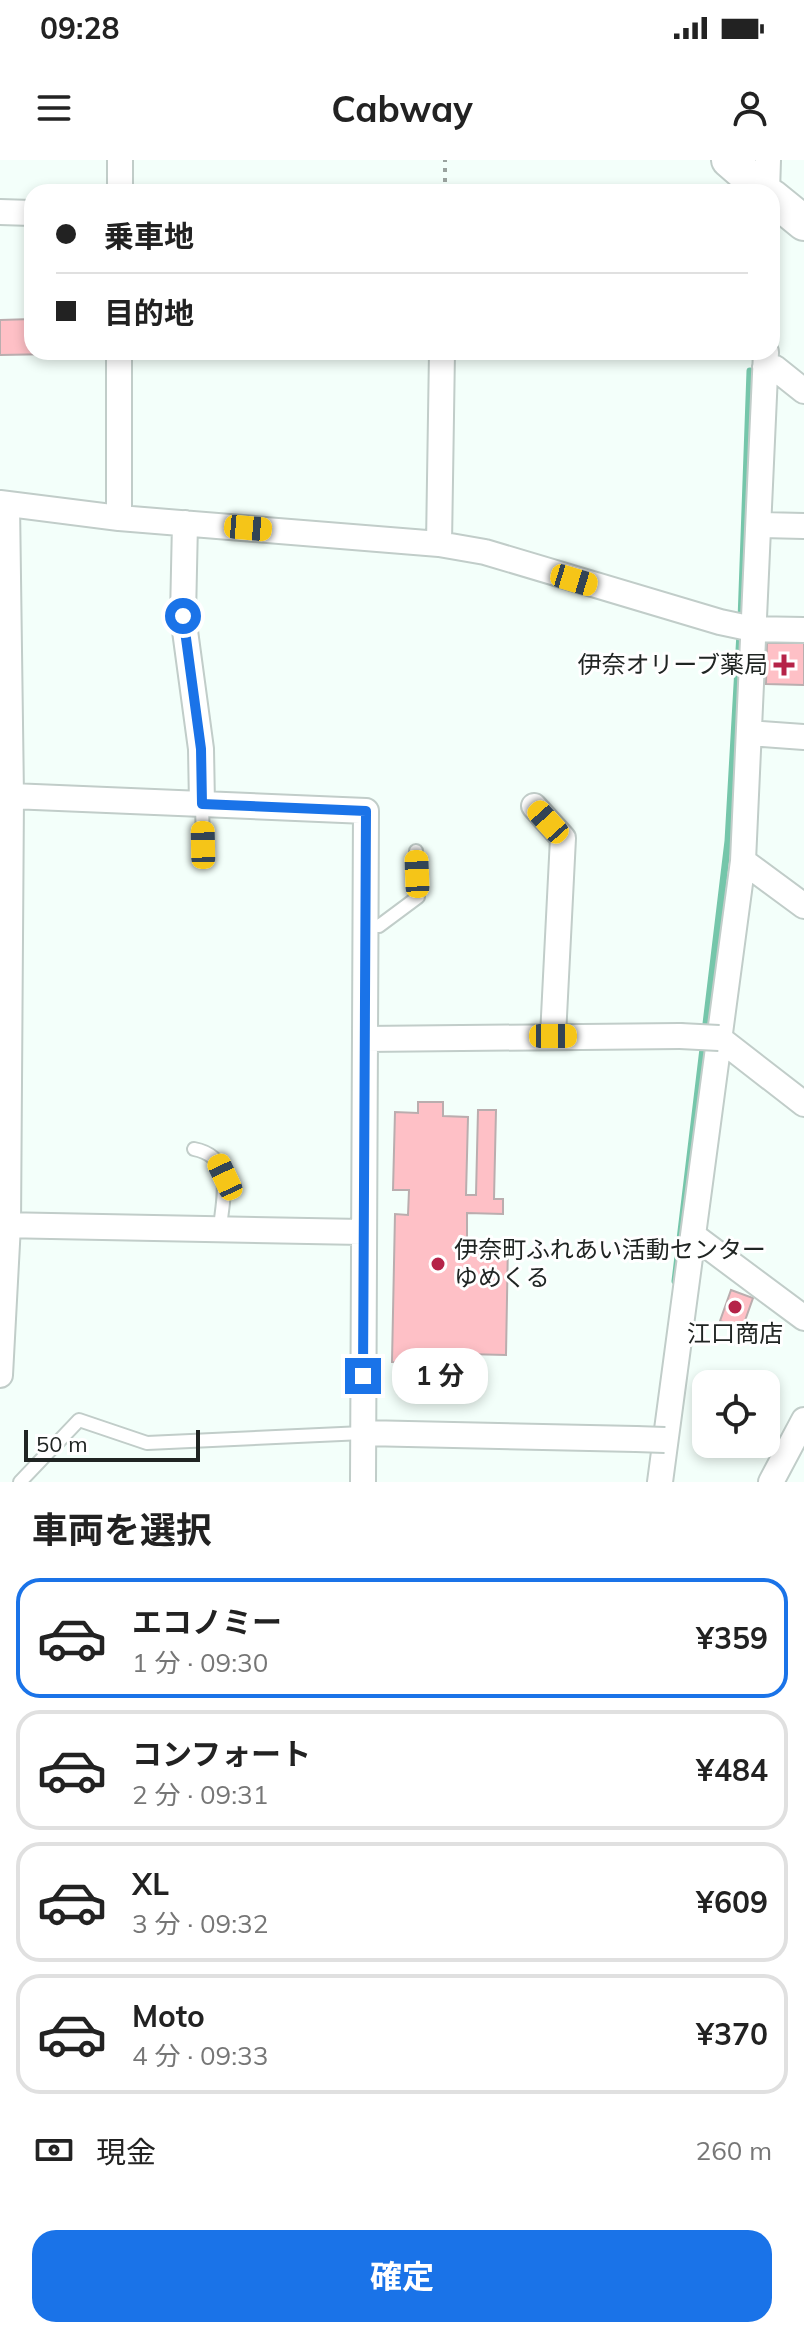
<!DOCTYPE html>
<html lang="ja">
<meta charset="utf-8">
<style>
body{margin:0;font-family:Mulish,"Noto Sans JP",sans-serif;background:#f2f2f2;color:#222;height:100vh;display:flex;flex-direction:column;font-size:30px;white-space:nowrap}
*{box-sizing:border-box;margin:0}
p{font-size:26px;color:#767676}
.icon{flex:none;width:44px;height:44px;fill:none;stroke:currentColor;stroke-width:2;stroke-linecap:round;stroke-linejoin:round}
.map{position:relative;height:1322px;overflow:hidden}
.panel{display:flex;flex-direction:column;background:#fff;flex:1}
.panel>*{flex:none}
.hud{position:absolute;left:24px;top:24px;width:756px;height:176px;border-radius:24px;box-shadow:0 4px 12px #0003;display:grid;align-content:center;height:176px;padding:0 32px;background:#fff}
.fabs{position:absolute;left:692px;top:1210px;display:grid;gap:16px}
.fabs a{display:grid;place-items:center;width:88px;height:88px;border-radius:16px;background:#fff;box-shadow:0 4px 12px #0003;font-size:40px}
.scale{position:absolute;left:24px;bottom:20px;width:176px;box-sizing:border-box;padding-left:8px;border:4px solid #202523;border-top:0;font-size:22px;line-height:28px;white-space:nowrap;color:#202523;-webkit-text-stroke:6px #fff;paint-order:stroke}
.end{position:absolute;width:36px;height:36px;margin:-18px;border:10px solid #1a73e8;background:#fff;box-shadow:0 0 0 4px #fff}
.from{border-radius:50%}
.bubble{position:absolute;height:56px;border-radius:24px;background:#fff;box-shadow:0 4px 12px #0003;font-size:26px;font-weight:700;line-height:56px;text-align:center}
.car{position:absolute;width:24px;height:48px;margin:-24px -12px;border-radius:10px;box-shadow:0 0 6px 2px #0007;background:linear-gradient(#f5c518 24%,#345 0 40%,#f5c518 0 76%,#345 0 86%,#f5c518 0)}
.hud b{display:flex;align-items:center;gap:28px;height:76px;font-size:30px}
.hud b+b{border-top:2px solid #e0e0e0}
.hud i{width:20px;height:20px;background:#222}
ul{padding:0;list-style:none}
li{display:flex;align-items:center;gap:24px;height:120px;margin:0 16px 12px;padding:0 16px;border:4px solid #e0e0e0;border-radius:24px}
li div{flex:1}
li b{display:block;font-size:30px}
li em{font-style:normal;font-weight:700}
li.active{border-color:#1a73e8}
li>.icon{width:72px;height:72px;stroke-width:1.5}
h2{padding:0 32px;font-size:36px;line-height:96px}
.pay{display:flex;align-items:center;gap:20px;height:88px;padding:0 32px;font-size:30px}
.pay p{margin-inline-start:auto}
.action{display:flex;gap:16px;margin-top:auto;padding:16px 32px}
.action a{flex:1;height:92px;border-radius:24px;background:#1a73e8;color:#fff;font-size:32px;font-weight:700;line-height:92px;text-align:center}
.status{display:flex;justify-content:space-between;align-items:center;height:56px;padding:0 40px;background:#fff;direction:ltr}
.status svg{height:22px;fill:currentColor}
header{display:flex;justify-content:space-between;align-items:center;height:104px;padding:0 32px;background:#fff;font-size:36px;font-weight:700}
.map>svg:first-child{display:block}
</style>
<div class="status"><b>09:28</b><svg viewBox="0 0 49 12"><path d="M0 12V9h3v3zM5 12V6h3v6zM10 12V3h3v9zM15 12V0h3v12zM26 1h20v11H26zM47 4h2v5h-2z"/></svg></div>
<header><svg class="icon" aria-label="menu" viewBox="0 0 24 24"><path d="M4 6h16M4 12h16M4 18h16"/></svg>Cabway<svg class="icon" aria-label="person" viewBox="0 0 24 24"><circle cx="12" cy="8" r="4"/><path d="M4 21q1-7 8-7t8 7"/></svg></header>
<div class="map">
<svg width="804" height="1322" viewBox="0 0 804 1322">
<rect width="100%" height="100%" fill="#f3fffa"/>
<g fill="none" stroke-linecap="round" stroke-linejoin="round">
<path stroke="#75c6aa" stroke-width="7" d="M741,460L750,211
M675,1121L728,681L740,473"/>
</g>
<path fill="#fec0c6" stroke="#baadae" stroke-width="2" d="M32,159V192H54V194L0,195V160Z
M767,483H804V525L766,524Z
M418,942H443V956L468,957L466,1035H476L478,950H496L494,1039H503V1054L467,1053V1081L508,1082L506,1195L466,1194V1204L392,1202L395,1054L408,1055L409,1030H393L395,952L418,953Z
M731,1130L753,1138L742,1169L720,1161Z"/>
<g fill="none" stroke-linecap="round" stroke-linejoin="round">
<defs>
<path id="service" d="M202,644L203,685
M365,765L379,766L418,737L416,691
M194,989C235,997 223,1036 220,1068
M20,1322L79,1260L147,1283L363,1273"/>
<path id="minor" d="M120,32V0
M767,32L768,0
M0,52L32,53
M765,207L775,208L804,231
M0,343L119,358L439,384L485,392L720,462L753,469L804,470
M119,358V192
M185,363L183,456L201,589L202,644
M760,365L804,366
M439,384L442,192
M749,573L804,577
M11,636L366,651L363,1322
M534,646L563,678L553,876
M743,701L804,746
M719,878L804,944
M365,879L680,876
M0,1065L362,1072
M694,1076L804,1158
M0,1215L8,1065L11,636L7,344
M363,1273L636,1279
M660,1322L743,701L766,192
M771,1322L804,1260"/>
<path id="secondary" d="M729,0L766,32
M772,37L804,63"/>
</defs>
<use href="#service" stroke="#c1cdc9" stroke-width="16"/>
<use href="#minor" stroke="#c1cdc9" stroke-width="28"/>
<use href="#secondary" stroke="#c1cdc9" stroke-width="38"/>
<path stroke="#9aa39f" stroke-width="4" stroke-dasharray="4 6" stroke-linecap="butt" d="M445,32V0"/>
<use href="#service" stroke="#fff" stroke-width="12"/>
<use href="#minor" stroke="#fff" stroke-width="24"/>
<use href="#secondary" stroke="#fff" stroke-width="34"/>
<defs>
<path id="minor-bridge" d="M680,876L719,878
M636,1279L665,1280"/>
</defs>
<use href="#minor-bridge" stroke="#c1cdc9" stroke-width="28" stroke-linecap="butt"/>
<use href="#minor-bridge" stroke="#fff" stroke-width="24"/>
</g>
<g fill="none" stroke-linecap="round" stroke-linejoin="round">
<path stroke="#1a73e8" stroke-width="10" d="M183,456L201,589L202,644L366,651L363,1216"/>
</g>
<g fill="#b52348" stroke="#fff" stroke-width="3">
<path d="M780 493h8v8h8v8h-8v8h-8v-8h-8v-8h8z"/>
<circle cx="438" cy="1104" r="8"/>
<circle cx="735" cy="1147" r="8"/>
</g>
<g text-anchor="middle" stroke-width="6" stroke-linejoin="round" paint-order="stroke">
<g font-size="24" fill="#202523" stroke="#fff" text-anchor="end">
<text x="768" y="513">伊奈オリーブ薬局</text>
<text x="454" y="1098" text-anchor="start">伊奈町ふれあい活動センター<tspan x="454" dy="28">ゆめくる</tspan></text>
<text x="735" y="1182" text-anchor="middle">江口商店</text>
</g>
</g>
</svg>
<div class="fabs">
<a><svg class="icon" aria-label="locate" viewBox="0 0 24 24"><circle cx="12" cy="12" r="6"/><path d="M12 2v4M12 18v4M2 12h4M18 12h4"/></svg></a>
</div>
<div class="scale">50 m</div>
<i class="end from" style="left:183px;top:456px"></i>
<i class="end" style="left:363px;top:1216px"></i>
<div class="bubble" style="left:392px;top:1188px;width:96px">1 分</div>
<i class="car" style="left:248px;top:368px;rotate:95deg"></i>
<i class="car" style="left:574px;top:420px;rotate:107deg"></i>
<i class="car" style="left:548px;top:662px;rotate:318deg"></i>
<i class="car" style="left:203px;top:685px;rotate:359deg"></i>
<i class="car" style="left:417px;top:714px;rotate:358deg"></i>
<i class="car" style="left:553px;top:876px;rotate:90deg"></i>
<i class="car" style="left:225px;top:1017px;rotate:335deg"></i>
<div class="hud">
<b><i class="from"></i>乗車地</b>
<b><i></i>目的地</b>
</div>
</div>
<section class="panel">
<h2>車両を選択</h2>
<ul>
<li class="active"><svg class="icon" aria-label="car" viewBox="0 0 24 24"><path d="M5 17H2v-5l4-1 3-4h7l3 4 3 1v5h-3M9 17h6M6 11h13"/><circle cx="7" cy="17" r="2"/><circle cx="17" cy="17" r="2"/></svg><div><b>エコノミー</b><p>1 分 · 09:30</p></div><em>¥359</em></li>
<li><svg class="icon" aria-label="car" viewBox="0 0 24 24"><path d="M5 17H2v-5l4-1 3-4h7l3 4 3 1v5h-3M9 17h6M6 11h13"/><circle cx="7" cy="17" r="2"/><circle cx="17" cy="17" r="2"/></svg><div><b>コンフォート</b><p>2 分 · 09:31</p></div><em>¥484</em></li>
<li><svg class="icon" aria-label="car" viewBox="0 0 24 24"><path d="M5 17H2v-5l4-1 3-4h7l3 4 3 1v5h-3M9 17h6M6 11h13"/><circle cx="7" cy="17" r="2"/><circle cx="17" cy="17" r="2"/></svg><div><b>XL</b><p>3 分 · 09:32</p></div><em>¥609</em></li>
<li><svg class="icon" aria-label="car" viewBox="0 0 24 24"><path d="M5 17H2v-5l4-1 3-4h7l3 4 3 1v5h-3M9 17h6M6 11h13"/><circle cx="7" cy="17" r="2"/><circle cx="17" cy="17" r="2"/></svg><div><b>Moto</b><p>4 分 · 09:33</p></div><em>¥370</em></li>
</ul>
<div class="pay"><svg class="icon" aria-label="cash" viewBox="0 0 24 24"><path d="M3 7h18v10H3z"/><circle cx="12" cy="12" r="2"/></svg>現金<p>260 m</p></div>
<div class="action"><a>確定</a></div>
</section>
